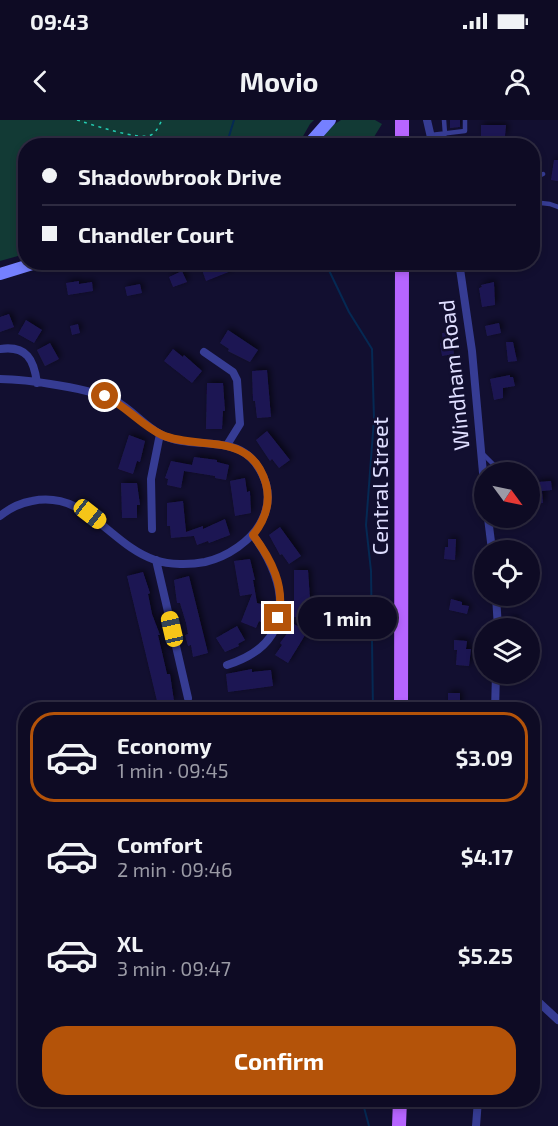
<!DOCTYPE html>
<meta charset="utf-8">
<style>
body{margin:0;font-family:"Exo 2",sans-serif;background:#1c1931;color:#f1f3f6;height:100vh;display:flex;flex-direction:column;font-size:22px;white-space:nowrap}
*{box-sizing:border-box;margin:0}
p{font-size:20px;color:#9b9ba6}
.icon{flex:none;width:33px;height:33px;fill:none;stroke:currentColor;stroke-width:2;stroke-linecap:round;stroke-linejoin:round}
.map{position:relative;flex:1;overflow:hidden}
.panel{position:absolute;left:18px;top:582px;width:522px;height:405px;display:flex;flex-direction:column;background:#0e0b24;border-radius:24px;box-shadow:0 3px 9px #0003,0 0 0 2px #2e2b41}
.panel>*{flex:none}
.banner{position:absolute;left:18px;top:18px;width:522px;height:132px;border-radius:24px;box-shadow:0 3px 9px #0003,0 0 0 2px #2e2b41;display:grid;align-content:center;height:132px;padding:0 24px;background:#0e0b24}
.needle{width:39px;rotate:123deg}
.controls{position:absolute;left:474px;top:342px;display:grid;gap:12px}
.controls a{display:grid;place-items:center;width:66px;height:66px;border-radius:50%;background:#0e0b24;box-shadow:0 3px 9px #0003,0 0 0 2px #2e2b41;font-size:30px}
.end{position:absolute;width:27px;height:27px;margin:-14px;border:8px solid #b45309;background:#fff;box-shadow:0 0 0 3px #fff}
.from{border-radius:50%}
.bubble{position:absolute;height:42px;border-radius:21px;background:#0e0b24;box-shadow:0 3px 9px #0003,0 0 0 2px #2e2b41;font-size:20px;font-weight:700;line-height:42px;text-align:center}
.car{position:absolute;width:18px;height:36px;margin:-18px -9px;border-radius:8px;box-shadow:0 0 4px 2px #0007;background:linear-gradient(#f5c518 24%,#345 0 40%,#f5c518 0 76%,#345 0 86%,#f5c518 0)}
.banner b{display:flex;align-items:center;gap:21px;height:57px;font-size:22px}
.banner b+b{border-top:2px solid #2e2b41}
.banner i{width:15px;height:15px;background:#f1f3f6}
ul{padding:10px 0 0;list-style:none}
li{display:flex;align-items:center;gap:18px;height:90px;margin:0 12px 9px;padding:0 12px;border:3px solid transparent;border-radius:24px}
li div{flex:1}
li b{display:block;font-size:22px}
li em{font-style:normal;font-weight:700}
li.active{border-color:#b45309}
li>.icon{width:54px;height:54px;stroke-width:1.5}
.primary-button{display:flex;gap:12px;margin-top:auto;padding:12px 24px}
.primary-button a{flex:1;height:69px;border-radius:24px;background:#b45309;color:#fff;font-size:24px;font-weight:700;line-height:69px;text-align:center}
.status{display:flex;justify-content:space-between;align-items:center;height:42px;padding:0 30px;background:#0e0b24;direction:ltr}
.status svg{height:16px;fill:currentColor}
header{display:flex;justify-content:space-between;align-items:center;height:78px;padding:0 24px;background:#0e0b24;font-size:27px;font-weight:700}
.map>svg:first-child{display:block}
</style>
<div class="status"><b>09:43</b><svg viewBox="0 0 49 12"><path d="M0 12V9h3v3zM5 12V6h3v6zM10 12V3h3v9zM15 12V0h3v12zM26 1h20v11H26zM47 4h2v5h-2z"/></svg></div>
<header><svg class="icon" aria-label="back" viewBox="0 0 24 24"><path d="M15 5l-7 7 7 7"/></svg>Movio<svg class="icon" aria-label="person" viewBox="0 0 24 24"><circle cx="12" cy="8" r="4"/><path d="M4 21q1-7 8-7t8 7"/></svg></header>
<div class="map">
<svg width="558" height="1006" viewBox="0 0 558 1006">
<defs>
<filter id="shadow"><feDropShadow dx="2.5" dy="-2.5" stdDeviation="3" flood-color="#0009"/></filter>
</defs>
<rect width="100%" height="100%" fill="#120f30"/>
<path fill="#123a35" d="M0,0H314L310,4L298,25L26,26L25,134L0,141Z
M341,0H375L382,4L369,25L317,26L330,7Z"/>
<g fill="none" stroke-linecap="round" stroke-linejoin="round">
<path stroke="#052953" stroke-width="2" d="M226,26L234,0
M325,142L349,192L372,229L374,299L366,405L371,451L373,590
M362,980L369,1006"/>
</g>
<path fill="#1f1953" filter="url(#shadow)" d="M450,0H460V7L450,8Z
M481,5H506L505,16H481Z
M554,40H558V61L551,60Z
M213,142H227L231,151L206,161L201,147Z
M182,151L187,162L173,167L169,157Z
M79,161V164L92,162L93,171L68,175L66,163Z
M494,162L495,185L482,187L479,168L482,167L481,165Z
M140,164L142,173L127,176L125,167Z
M9,194L14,207L0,212V197Z
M26,200L42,210L34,223L18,214Z
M499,203L501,213L487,216L485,206Z
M78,204L80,213L72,215L70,206Z
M228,210L258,230L250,242L228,231L229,229L220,223Z
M451,212L454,234L442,236L440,223L443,222L442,213Z
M506,222H513L517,241L508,242Z
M50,223L59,239L45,246L37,230Z
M173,229L183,237L184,235L202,251L192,263L164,241Z
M267,250L271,297L257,298L255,281H253L252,251Z
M510,255V257H513L515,266L503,268V278L494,280L490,259Z
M207,263H223L225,291H223L222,309H206Z
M267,311L290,340L279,348L272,339L270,341L256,320Z
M129,315L145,321L140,342L137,341L133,354L118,349Z
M194,337L217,340V342L229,345L226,360L215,358V356L184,351L181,368L167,365L168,359L165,358L171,341L192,345Z
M245,358L247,372L250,371L251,393L235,396L230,361Z
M551,361L552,370L542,371L543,383L536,384L535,380L532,381L531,376H530V366L538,365V362Z
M121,363H137L140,385H137V398H122Z
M183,381L186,412L203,406V409L225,399L230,415L209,423L208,421L197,425L194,416L171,418L170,406H167V383Z
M280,407L301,436L289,444L282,434L280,435L269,415Z
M448,419H456L455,440L444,439L445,427H448Z
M250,439L255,460H253L257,483L265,485L261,502L259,501L256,508L241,502L252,474L240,476L234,441Z
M294,450H308L310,479L308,497H294Z
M143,452L150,473L148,474L152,494L160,515H158L167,554H170L174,581L158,585L127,456Z
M189,456L208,533L193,537L191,525L188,526L185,515L188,514L186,503L180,483H177L174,460Z
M451,479L462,482V485L469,486L467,494L449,490Z
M509,498L517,499L516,508H508Z
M294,504L307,512L288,543L275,535L282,525L280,523Z
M237,506L245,520L238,524L239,526L225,532L216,518Z
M454,520L467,521L466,529H471L469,546L456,545L457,530H454Z
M252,549V552L271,550L273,566L228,572L226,554Z
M448,573H460V590H448Z"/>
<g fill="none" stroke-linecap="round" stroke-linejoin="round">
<path stroke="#24cdb2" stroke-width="1.5" stroke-dasharray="3 4.5" stroke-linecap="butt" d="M77,0C90,4 140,21 151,15C157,12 159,5 162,0"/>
<path stroke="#363c93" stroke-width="4.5" d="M444,0L445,14
M431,15L465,11V0
M532,59L543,54
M532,82L550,84L558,87
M483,334L496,347L511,352
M530,391L531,392"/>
<path stroke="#363c93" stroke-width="8" d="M427,0L433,26
M459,142L472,231L484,364
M0,229C27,225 34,240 37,263
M204,232L233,252L237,260L240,304L227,325
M0,259C25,259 95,269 116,281C132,290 144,305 160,314C195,333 242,308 263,356C270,371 269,386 262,400C252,421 227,437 205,442C190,445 170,445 155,440C110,425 86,370 32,381C20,383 10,388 0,396
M488,398L492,430
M152,409L151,359L160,314
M156,440L188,578
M496,476L498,508
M227,545C297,523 289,465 253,415
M495,590L496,554
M532,876L558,900
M476,1006L478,980"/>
<path stroke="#7580ff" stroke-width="12" d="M307,26L330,0
M0,154L39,142"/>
<path stroke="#b665ff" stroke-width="14" d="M402,0V26
M401,590L402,142
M399,1006L400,980"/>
</g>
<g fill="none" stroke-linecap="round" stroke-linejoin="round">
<path stroke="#b45309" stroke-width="8" d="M105,276C126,286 142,306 162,315C199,331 251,310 266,364C271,383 265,400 253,415C271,439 286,467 278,498"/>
</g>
<g text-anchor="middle" stroke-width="5" stroke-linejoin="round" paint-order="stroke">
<g font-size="22" fill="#dfdeff" stroke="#120f30">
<text transform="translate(454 255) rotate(-96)" y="8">Windham Road</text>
<text transform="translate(380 366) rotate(-90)" y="8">Central Street</text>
</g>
</g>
</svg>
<div class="controls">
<a><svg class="needle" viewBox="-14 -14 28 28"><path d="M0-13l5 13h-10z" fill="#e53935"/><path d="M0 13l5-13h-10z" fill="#9b9ba6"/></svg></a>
<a><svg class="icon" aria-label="locate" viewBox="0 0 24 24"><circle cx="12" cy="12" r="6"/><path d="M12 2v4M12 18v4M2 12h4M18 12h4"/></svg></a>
<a><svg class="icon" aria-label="layers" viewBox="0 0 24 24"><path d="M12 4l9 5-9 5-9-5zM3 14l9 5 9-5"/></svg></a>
</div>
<i class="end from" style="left:105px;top:276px"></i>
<i class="end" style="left:278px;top:498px"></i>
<div class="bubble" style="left:298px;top:477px;width:99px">1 min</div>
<i class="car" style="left:90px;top:394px;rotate:128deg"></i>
<i class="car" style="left:172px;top:509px;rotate:347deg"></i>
<div class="banner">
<b><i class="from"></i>Shadowbrook Drive</b>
<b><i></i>Chandler Court</b>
</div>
<section class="panel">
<ul>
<li class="active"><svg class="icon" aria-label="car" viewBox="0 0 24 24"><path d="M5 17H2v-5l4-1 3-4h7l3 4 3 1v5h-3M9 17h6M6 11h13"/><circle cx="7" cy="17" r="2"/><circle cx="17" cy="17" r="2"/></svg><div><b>Economy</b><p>1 min · 09:45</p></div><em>$3.09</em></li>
<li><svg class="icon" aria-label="car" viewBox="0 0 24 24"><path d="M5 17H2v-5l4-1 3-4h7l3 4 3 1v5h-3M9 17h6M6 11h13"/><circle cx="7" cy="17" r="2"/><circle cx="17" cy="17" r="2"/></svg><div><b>Comfort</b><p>2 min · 09:46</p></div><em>$4.17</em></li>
<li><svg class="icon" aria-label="car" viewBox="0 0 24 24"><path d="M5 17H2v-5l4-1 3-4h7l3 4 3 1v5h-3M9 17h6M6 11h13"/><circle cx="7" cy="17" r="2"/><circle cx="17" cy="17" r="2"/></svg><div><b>XL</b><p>3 min · 09:47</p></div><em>$5.25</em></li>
</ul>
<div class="primary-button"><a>Confirm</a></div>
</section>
</div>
